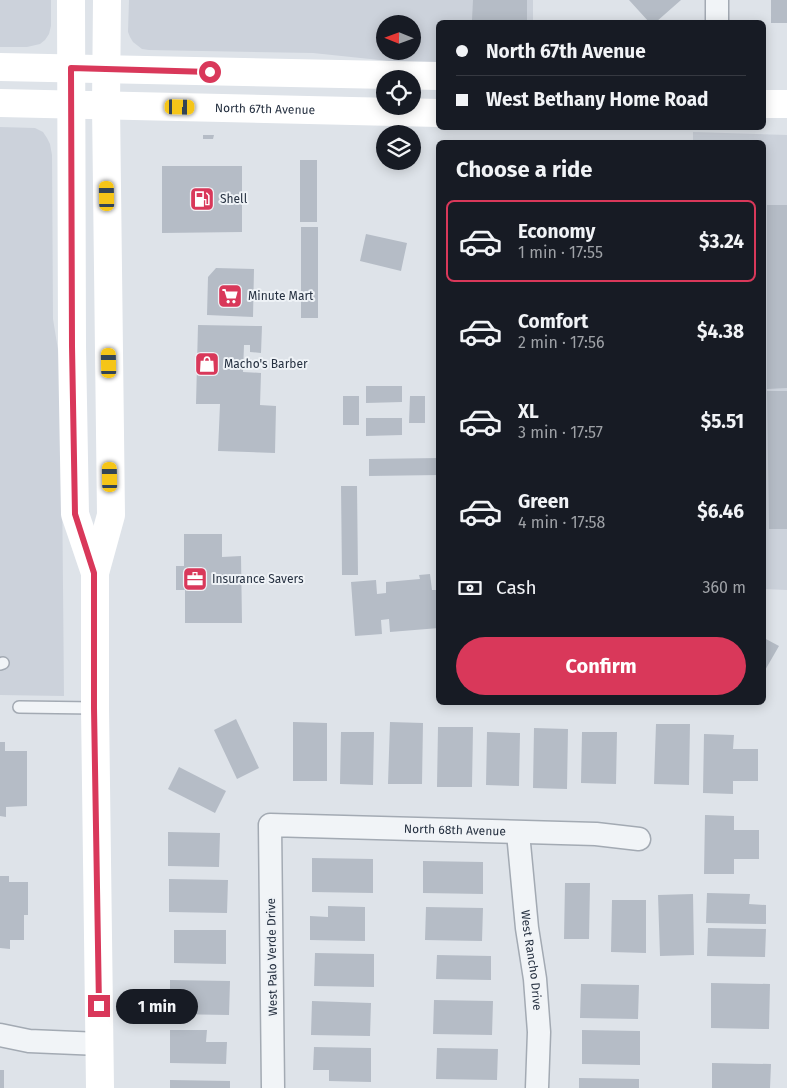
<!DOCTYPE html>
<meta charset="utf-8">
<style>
body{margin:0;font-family:"Fira Sans",sans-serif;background:#242831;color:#f1f3f6;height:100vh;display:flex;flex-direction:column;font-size:19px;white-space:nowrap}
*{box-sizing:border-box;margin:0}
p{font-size:16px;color:#9ea1a6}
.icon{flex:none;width:28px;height:28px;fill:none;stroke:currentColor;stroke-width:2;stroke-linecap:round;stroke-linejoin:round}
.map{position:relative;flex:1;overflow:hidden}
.sheet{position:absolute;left:436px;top:140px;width:330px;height:565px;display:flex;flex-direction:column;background:#171b24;border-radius:8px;box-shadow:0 2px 12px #0003}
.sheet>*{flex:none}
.top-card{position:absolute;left:436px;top:20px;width:330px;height:110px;border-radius:8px;box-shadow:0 2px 12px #0003;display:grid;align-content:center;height:110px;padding:0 20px;background:#171b24}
.needle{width:32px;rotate:271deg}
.tools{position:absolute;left:376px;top:15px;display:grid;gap:10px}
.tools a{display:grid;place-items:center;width:45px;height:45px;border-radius:50%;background:#171b24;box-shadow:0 2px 12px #0003;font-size:25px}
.end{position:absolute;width:22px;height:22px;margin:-11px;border:6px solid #d9385a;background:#fff;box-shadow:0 0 0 2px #fff}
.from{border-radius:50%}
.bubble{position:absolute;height:35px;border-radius:18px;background:#171b24;box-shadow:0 2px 12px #0003;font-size:16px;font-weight:700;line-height:35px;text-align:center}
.car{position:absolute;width:15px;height:30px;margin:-15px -8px;border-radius:6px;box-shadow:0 0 4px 1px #0007;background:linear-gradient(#f5c518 24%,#345 0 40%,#f5c518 0 76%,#345 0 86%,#f5c518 0)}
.top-card b{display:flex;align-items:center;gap:18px;height:48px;font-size:19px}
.top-card b+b{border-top:1px solid #363941}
.top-card i{width:12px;height:12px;background:#f1f3f6}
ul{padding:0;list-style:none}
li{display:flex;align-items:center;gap:15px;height:82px;margin:0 10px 8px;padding:0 10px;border:2px solid transparent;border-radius:8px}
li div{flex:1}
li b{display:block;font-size:19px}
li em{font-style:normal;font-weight:700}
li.selected{border-color:#d9385a}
li>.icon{width:45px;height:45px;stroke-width:1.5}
h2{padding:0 20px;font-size:22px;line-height:60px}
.pay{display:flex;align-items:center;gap:12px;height:55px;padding:0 20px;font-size:19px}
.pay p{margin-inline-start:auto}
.cta{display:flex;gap:10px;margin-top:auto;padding:10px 20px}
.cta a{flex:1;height:58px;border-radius:30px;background:#d9385a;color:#fff;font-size:20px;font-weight:700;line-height:58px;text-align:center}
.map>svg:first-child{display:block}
</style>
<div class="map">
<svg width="787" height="1088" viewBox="0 0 787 1088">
<rect width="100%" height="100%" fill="#dee3e9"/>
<path fill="#ccd2db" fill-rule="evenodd" d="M0,0H51V26L49,34L45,40L40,44L27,47H0Z
M129,0H533V22H439V64L408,63L313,53L149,50L142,49L133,42L130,37L128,32ZM385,24H412V51H385Z
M0,127L35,128L43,132L47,138L50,144L52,155L53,319L61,368L64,696L0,695Z
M693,132L787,135V590L764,589V142H693Z"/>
<path fill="#b5bcc6" d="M473,0H527V20H472Z
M629,0H681L656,22H649Z
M771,0H787V23H771Z
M203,135H214L213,139H203Z
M300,160H317V222H300Z
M162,166H242V232L162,233Z
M767,205H787V388L767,389Z
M301,227H318V318H301Z
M366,234L407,243L401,271L360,261Z
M216,268L254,269L253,317L207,315L208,277Z
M198,325L262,326L261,353L250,352V345H244L243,372L261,373L260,405L276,406L275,453L218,451L220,404H196Z
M366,386H402V402L366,403Z
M767,391H787V529H769Z
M343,396H359V425H343Z
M410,396H425V423H409Z
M366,418H402V435L366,436Z
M439,458V475L369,476V459Z
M341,486H357L358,575H342Z
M184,534H222V557L241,556L242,623H185V590H176V566H184Z
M430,574L432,590H439V628L390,632L389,619L381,620L382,634L355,636L351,582L376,580L377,594L386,593V582L420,579L419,575Z
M764,638L779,646L764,672Z
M236,719L259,768L237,779L214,730Z
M293,722L327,723V781H293Z
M390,722L423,723L422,784H388Z
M656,724H690L689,785L654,784Z
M438,727H473L472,787H437Z
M534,728L568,729L567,789L533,788Z
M341,732H374L373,785L340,784Z
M487,732L520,733L519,786L486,785Z
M582,732H617L616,784L581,783Z
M704,734L734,735L733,749H758V781H733V794L703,793Z
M0,742H5V751H27V806L6,807V817L0,816Z
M179,767L226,791L215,813L168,789Z
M705,815L734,816V830H759V859H734V874H704Z
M168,832L220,833L219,867L168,866Z
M312,858L373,859V893L312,892Z
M423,861L483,862V894L423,893Z
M0,876H9V882H28V915H24V940H10V949L0,948Z
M169,879L228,880L227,913L169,912Z
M565,883H590L589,939H564Z
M707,893L750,894L749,904L766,905V924L706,923Z
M693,894L694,955L660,956L658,895Z
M612,900H646V953L611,952Z
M328,906L365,907V941L310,940V916L328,917Z
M426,907L483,908L482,941L425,940Z
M708,928L766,929L765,957L707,956Z
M174,930H226V964L174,963Z
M315,953L374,954V987L314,986Z
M437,955L491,956V980L436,979Z
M170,980L230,981L229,1015L170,1014Z
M711,983L770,984L769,1029L711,1028Z
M581,984L639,985L638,1019L580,1018Z
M434,1000L493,1001L492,1035L433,1034Z
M312,1001L371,1003L370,1036L311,1035Z
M170,1030H207L206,1042H227L226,1064L170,1063Z
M582,1030L640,1031V1065L582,1064Z
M314,1047L371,1048V1082L329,1081V1070H313Z
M437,1048L498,1049L497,1080L436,1079Z
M712,1063L771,1064L770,1088H712Z
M0,1070H4V1088H0Z
M579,1078L639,1079V1088H579Z
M170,1080L230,1081V1088H170Z"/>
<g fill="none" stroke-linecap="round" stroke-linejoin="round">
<defs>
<path id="lane" d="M0,664L3,663
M19,707L95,708"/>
<g id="street">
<path d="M717,22V0"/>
<path id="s1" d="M518,833L527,928L535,979L539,1032L537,1088"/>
<path d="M0,1035L29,1041L100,1044"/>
<path id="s2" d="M273,1088L270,825L596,834L639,839"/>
</g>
</defs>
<use href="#lane" stroke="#a3aab3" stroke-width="14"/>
<use href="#street" stroke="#a3aab3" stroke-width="25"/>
<use href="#lane" stroke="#f1f4f7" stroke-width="11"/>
<use href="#street" stroke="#f1f4f7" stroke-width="22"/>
<g stroke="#fff" stroke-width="28">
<path d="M71,0L72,346L75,514L95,573"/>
<path d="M0,67L439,76"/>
<path id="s3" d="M0,103L439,113"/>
<path d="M764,104H787"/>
<path d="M100,1088L95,708V573L111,515L106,105L107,0"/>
</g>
</g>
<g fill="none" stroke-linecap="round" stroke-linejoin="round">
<path stroke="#d9385a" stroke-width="6" d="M99,1006L94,708V573L75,514L72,346L71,68L210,72"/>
</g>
<defs>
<symbol id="fuel-square" viewBox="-11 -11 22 22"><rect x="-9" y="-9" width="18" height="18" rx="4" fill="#d9385a" stroke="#eef2f6"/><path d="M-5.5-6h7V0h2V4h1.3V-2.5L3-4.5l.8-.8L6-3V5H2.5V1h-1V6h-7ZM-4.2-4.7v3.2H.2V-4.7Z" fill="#fff"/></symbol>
<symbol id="supermarket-square" viewBox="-11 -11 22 22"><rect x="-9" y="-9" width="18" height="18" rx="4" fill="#d9385a" stroke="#eef2f6"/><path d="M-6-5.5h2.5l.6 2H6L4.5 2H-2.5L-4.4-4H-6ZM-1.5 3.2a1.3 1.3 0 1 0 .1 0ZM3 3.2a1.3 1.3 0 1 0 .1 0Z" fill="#fff"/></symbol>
<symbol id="shop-square" viewBox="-11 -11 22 22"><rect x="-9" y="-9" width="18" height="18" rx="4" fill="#d9385a" stroke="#eef2f6"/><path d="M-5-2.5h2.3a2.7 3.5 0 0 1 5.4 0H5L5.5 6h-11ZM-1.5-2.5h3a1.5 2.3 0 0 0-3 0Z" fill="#fff"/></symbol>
<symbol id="office-square" viewBox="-11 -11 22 22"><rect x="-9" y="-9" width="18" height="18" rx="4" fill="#d9385a" stroke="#eef2f6"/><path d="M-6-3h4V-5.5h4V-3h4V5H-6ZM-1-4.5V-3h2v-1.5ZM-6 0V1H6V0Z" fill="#fff"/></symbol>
</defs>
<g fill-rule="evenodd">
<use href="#fuel-square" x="188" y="185" width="28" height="28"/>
<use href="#supermarket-square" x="216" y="282" width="28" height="28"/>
<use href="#shop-square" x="193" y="350" width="28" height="28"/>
<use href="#office-square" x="181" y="565" width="28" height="28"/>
</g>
<g text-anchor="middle" stroke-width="4" stroke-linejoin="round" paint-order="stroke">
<g font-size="12" fill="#263141" stroke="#eef2f6">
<text dy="4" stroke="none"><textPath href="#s3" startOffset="265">North 67th Avenue</textPath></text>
<text dy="4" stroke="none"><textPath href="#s2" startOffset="448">North 68th Avenue</textPath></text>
<text transform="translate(272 957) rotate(-91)" y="4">West Palo Verde Drive</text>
<text dy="4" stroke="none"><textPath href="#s1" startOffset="128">West Rancho Drive</textPath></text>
</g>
<g font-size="12" fill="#263141" stroke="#eef2f6" text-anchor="start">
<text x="220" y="203">Shell</text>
<text x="248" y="300">Minute Mart</text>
<text x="224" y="368">Macho's Barber</text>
<text x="212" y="583">Insurance Savers</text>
</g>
</g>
</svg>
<div class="tools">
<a><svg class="needle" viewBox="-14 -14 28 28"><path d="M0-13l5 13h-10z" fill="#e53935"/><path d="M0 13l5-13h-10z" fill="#9ea1a6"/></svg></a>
<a><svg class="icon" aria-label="locate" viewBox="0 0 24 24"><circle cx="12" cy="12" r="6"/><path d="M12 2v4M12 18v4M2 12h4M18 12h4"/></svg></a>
<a><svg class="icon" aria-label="layers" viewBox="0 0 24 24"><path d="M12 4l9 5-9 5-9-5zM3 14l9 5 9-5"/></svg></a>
</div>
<i class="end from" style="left:210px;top:72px"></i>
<i class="end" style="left:99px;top:1006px"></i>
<div class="bubble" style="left:116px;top:989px;width:82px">1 min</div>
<i class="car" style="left:180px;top:107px;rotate:91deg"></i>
<i class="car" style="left:107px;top:196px;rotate:359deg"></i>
<i class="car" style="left:109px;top:363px;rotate:359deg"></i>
<i class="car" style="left:110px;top:477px;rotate:359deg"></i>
<div class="top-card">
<b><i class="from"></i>North 67th Avenue</b>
<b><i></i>West Bethany Home Road</b>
</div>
<section class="sheet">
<h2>Choose a ride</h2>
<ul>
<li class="selected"><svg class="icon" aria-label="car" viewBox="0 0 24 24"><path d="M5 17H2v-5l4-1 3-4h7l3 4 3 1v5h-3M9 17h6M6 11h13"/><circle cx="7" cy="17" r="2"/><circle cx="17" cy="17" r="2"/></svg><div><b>Economy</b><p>1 min · 17:55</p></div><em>$3.24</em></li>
<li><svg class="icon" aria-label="car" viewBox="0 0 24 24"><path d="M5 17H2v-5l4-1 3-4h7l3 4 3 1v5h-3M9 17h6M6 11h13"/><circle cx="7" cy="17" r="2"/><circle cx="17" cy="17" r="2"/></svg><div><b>Comfort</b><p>2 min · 17:56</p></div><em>$4.38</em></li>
<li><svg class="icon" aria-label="car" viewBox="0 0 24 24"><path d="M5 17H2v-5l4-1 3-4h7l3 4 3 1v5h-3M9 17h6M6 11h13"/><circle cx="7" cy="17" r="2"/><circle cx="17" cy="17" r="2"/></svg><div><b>XL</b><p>3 min · 17:57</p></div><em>$5.51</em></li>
<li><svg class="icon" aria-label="car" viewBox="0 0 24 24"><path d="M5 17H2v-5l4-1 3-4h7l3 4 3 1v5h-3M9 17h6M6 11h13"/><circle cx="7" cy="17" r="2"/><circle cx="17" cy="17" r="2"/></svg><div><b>Green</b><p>4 min · 17:58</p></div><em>$6.46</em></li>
</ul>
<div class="pay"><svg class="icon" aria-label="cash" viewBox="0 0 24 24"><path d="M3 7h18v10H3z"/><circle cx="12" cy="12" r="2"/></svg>Cash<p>360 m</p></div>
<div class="cta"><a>Confirm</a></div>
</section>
</div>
